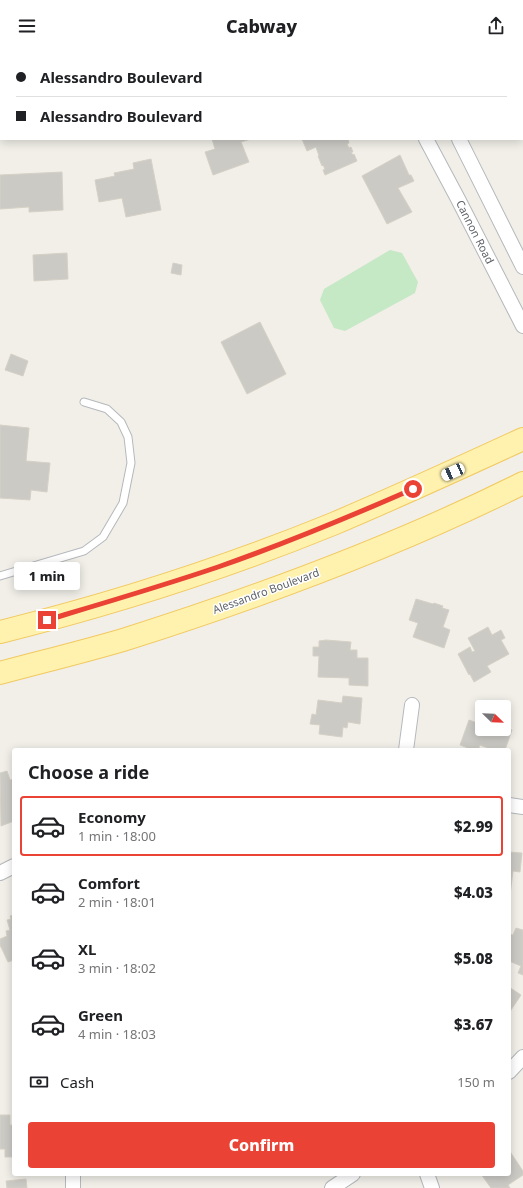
<!DOCTYPE html>
<meta charset="utf-8">
<style>
body{margin:0;font-family:"Noto Sans",sans-serif;background:#f6f6f6;color:#202124;height:100vh;display:flex;flex-direction:column;font-size:15px;white-space:nowrap}
*{box-sizing:border-box;margin:0}
p{font-size:13px;color:#757577}
.icon{flex:none;width:22px;height:22px;fill:none;stroke:currentColor;stroke-width:2;stroke-linecap:round;stroke-linejoin:round}
.map{position:relative;flex:1;overflow:hidden}
.side{position:absolute;left:12px;top:696px;width:499px;height:428px;display:flex;flex-direction:column;background:#fff;border-radius:4px;box-shadow:0 2px 10px #0003}
.side>*{flex:none}
.hud{position:absolute;left:0px;top:0px;width:523px;height:88px;box-shadow:0 2px 10px #0003;display:grid;align-content:center;height:88px;padding:0 16px;background:#fff}
.needle{width:26px;rotate:113deg}
.controls{position:absolute;left:475px;top:648px;display:grid;gap:8px}
.controls a{display:grid;place-items:center;width:36px;height:36px;border-radius:4px;background:#fff;box-shadow:0 2px 10px #0003;font-size:20px}
.end{position:absolute;width:18px;height:18px;margin:-9px;border:5px solid #ea4335;background:#fff;box-shadow:0 0 0 2px #fff}
.from{border-radius:50%}
.bubble{position:absolute;height:28px;border-radius:4px;background:#fff;box-shadow:0 2px 10px #0003;font-size:13px;font-weight:800;line-height:28px;text-align:center}
.car{position:absolute;width:12px;height:24px;margin:-12px -6px;border-radius:5px;box-shadow:0 0 3px 1px #0007;background:linear-gradient(#fff 24%,#345 0 40%,#fff 0 76%,#345 0 86%,#fff 0)}
.hud b{display:flex;align-items:center;gap:14px;height:38px;font-size:15px}
.hud b+b{border-top:1px solid #e0e0e0}
.hud i{width:10px;height:10px;background:#202124}
ul{padding:0;list-style:none}
li{display:flex;align-items:center;gap:12px;height:60px;margin:0 8px 6px;padding:0 8px;border:2px solid transparent;border-radius:4px}
li div{flex:1}
li b{display:block;font-size:15px}
li em{font-style:normal;font-weight:800}
li.active{border-color:#ea4335}
li>.icon{width:36px;height:36px;stroke-width:1.5}
h2{padding:0 16px;font-size:18px;line-height:48px}
.pay{display:flex;align-items:center;gap:10px;height:44px;padding:0 16px;font-size:15px}
.pay p{margin-inline-start:auto}
.action{display:flex;gap:8px;margin-top:auto;padding:8px 16px}
.action a{flex:1;height:46px;border-radius:4px;background:#ea4335;color:#fff;font-size:16px;font-weight:800;line-height:46px;text-align:center}
header{display:flex;justify-content:space-between;align-items:center;height:52px;padding:0 16px;background:#fff;font-size:18px;font-weight:800}
.map>svg:first-child{display:block}
</style>
<header><svg class="icon" aria-label="menu" viewBox="0 0 24 24"><path d="M4 6h16M4 12h16M4 18h16"/></svg>Cabway<svg class="icon" aria-label="share" viewBox="0 0 24 24"><path d="M12 15V3M7 8l5-5 5 5M5 13v7h14v-7"/></svg></header>
<div class="map">
<svg width="523" height="1136" viewBox="0 0 523 1136">
<rect width="100%" height="100%" fill="#f1efe8"/>
<path fill="#c5e8c5" d="M390,198L402,201L418,230L415,241L345,279L334,276L320,248L324,237Z"/>
<path fill="#cccac5" stroke="#d6d1c6" d="M23,0H60V1H23Z
M212,87H251L241,90L249,110L213,123L205,100L215,97Z
M302,87H348L349,91L347,92L349,96L351,95L353,100H351L353,103L354,102L357,109L325,123L323,118L325,117L323,113L322,114L318,104H319L316,95L307,99Z
M400,103L409,123H411L414,129L398,136L412,160L387,172L362,124Z
M151,107L161,158L126,165L122,146L99,150L95,128L115,124L114,121L134,117L133,111Z
M62,120L63,158L29,160V155L0,157V123Z
M67,201L68,227L34,229L33,203Z
M173,211L182,213L181,223L171,221Z
M260,270L286,322L247,342L221,290Z
M11,302L28,309L23,324L5,318Z
M0,373L29,376L26,409L50,411L47,440L31,438L30,448L0,446Z
M416,547L433,552L434,551L443,554L442,556L449,558L443,575L450,578L444,596L413,585L418,571L409,568Z
M488,575L492,583L501,578L505,586L501,588L509,602L487,614L491,620L474,630L470,622L469,623L458,602L470,595L472,600L475,599L468,586Z
M326,588L351,590L350,598H357V606H368V634L349,633V626L318,625L319,604H313V595H319V589Z
M343,644L362,646L360,672L348,670L347,676L343,675L342,685L319,682L320,673L310,672L312,662L316,663L318,648L342,651Z
M504,666L510,668L507,676L512,678L505,698H493L480,693L478,698H473L460,693L469,668L480,672L482,667V677H504Z
M7,719L10,728L14,727V769L1,774L0,721Z
M509,800L522,801L520,820L513,819L510,843Z
M14,863V908L8,910L0,893V887L7,884L6,879L10,878L7,868L11,867L10,864Z
M516,876L523,878V923L518,921L521,914L509,909V882L513,883Z
M509,935L521,943L509,961Z
M0,1063H10V1073H14V1105H5V1097H0Z
M509,1098L523,1119V1123L508,1133L510,1136H491L481,1122H509Z
M26,1127L27,1136H7L6,1129Z"/>
<g fill="none" stroke-linecap="round" stroke-linejoin="round">
<defs>
<path id="service" d="M0,524L84,499L103,485L123,451L131,411L128,385L121,370L107,357L84,350"/>
<path id="minor" d="M372,0V1
M406,0L407,1
M289,1L290,0
M0,61H1
M426,87L458,147L523,274
M459,87L523,215
M406,698L412,653
M509,753L523,755
M0,821L14,814
M509,1020L523,1005
M73,1122V1136
M427,1122L432,1136
M332,1136L353,1122"/>
<path id="primary" d="M0,580C113,552 225,516 333,472C397,445 460,416 523,387
M0,621C41,610 82,600 123,588C259,545 395,495 523,431"/>
</defs>
<use href="#service" stroke="#b5b8bc" stroke-width="9"/>
<use href="#minor" stroke="#b5b8bc" stroke-width="16"/>
<use href="#primary" stroke="#f2c960" stroke-width="24"/>
<use href="#service" stroke="#fff" stroke-width="7"/>
<use href="#minor" stroke="#fff" stroke-width="14"/>
<use href="#primary" stroke="#fff2af" stroke-width="22"/>
</g>
<g fill="none" stroke-linecap="round" stroke-linejoin="round">
<path stroke="#ea4335" stroke-width="5" d="M47,568C104,551 162,534 218,515C284,492 349,465 413,437"/>
</g>
<g text-anchor="middle" stroke-width="3" stroke-linejoin="round" paint-order="stroke">
<g font-size="11" fill="#5f6368" stroke="#fff">
<text transform="translate(475 180) rotate(63)" y="4">Cannon Road</text>
<text transform="translate(266 539) rotate(-20)" y="4">Alessandro Boulevard</text>
</g>
</g>
</svg>
<div class="controls">
<a><svg class="needle" viewBox="-14 -14 28 28"><path d="M0-13l5 13h-10z" fill="#e53935"/><path d="M0 13l5-13h-10z" fill="#757577"/></svg></a>
</div>
<i class="end from" style="left:413px;top:437px"></i>
<i class="end" style="left:47px;top:568px"></i>
<div class="bubble" style="left:14px;top:510px;width:66px">1 min</div>
<i class="car" style="left:453px;top:420px;rotate:246deg"></i>
<div class="hud">
<b><i class="from"></i>Alessandro Boulevard</b>
<b><i></i>Alessandro Boulevard</b>
</div>
<section class="side">
<h2>Choose a ride</h2>
<ul>
<li class="active"><svg class="icon" aria-label="car" viewBox="0 0 24 24"><path d="M5 17H2v-5l4-1 3-4h7l3 4 3 1v5h-3M9 17h6M6 11h13"/><circle cx="7" cy="17" r="2"/><circle cx="17" cy="17" r="2"/></svg><div><b>Economy</b><p>1 min · 18:00</p></div><em>$2.99</em></li>
<li><svg class="icon" aria-label="car" viewBox="0 0 24 24"><path d="M5 17H2v-5l4-1 3-4h7l3 4 3 1v5h-3M9 17h6M6 11h13"/><circle cx="7" cy="17" r="2"/><circle cx="17" cy="17" r="2"/></svg><div><b>Comfort</b><p>2 min · 18:01</p></div><em>$4.03</em></li>
<li><svg class="icon" aria-label="car" viewBox="0 0 24 24"><path d="M5 17H2v-5l4-1 3-4h7l3 4 3 1v5h-3M9 17h6M6 11h13"/><circle cx="7" cy="17" r="2"/><circle cx="17" cy="17" r="2"/></svg><div><b>XL</b><p>3 min · 18:02</p></div><em>$5.08</em></li>
<li><svg class="icon" aria-label="car" viewBox="0 0 24 24"><path d="M5 17H2v-5l4-1 3-4h7l3 4 3 1v5h-3M9 17h6M6 11h13"/><circle cx="7" cy="17" r="2"/><circle cx="17" cy="17" r="2"/></svg><div><b>Green</b><p>4 min · 18:03</p></div><em>$3.67</em></li>
</ul>
<div class="pay"><svg class="icon" aria-label="cash" viewBox="0 0 24 24"><path d="M3 7h18v10H3z"/><circle cx="12" cy="12" r="2"/></svg>Cash<p>150 m</p></div>
<div class="action"><a>Confirm</a></div>
</section>
</div>
